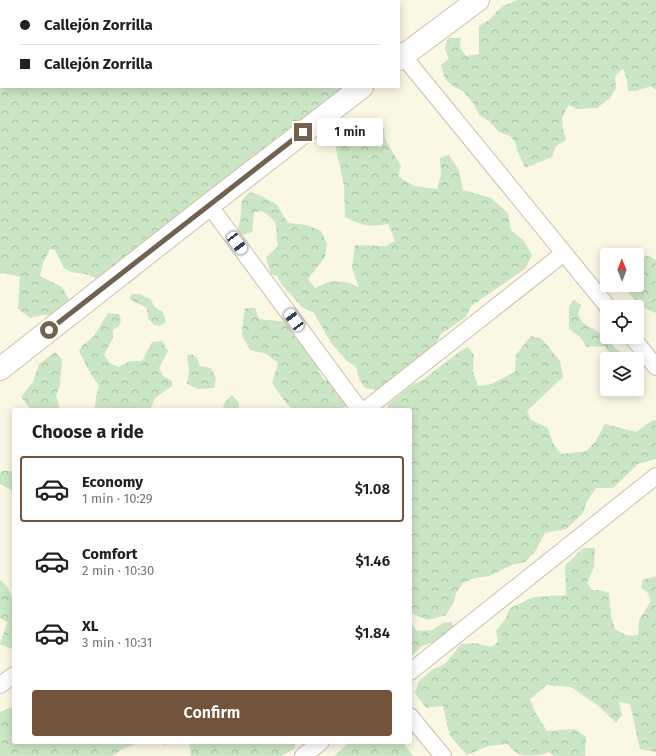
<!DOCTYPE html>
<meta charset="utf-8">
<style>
body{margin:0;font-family:"Fira Sans",sans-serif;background:#f6f6f6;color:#202124;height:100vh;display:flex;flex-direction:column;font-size:15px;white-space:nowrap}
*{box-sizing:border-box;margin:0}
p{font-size:13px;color:#757577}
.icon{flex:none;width:22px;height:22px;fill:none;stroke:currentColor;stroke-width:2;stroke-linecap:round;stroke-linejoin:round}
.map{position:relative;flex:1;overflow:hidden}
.drawer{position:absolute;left:12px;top:408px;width:400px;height:336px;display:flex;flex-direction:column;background:#fff;border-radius:4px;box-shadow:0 2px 10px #0003}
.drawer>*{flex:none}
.hud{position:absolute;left:0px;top:0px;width:400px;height:88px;box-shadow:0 2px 10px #0003;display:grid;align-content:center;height:88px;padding:0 20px;background:#fff}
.needle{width:26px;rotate:359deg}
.fabs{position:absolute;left:600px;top:248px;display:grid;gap:8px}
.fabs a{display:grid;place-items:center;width:44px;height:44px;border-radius:4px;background:#fff;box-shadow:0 2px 10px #0003;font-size:20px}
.end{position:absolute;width:18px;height:18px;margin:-9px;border:5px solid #71614d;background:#fff;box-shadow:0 0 0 2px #fff}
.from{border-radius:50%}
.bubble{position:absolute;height:28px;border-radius:4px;background:#fff;box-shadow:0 2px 10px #0003;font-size:13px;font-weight:600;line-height:28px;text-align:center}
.car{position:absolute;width:12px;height:24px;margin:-12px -6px;border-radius:5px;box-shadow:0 0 3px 1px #0007;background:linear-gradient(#fff 24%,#345 0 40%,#fff 0 76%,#345 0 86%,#fff 0)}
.hud b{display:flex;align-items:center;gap:14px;height:38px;font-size:15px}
.hud b+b{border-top:1px solid #e0e0e0}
.hud i{width:10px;height:10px;background:#202124}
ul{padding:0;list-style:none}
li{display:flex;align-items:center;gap:12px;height:66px;margin:0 8px 6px;padding:0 12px;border:2px solid transparent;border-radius:4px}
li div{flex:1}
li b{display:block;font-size:15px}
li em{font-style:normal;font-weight:600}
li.active{border-color:#73533a}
li>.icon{width:36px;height:36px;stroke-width:1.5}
h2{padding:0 20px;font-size:18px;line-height:48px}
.primary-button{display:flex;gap:8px;margin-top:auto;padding:8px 20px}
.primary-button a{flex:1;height:46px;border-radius:4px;background:#73533a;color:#fff;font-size:16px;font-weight:600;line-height:46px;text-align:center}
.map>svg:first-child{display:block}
</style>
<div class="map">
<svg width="656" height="756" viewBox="0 0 656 756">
<defs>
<pattern id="forest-crowns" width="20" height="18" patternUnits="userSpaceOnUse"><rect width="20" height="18" fill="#cbe6c5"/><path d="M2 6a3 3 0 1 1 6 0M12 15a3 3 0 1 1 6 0" fill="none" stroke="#a9bea2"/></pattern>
</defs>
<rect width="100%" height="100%" fill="#faf7e5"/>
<path fill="url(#forest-crowns)" d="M0,0H323V1H1V87H355L299,126L278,136L231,179L158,238L151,265L129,284H120L99,280L86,274L71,272L64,268L55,250L50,249L43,263L40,276L62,287L69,300L58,316L43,315L30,318L18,309L20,277L4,273L0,274Z
M518,0H656V90L651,86L636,91H628L627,80L623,69L615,76L616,88L610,98L597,108L577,109L569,105C559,119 562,124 566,140L556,146L552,157L525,168L517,150L515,142L510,136L499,132L489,121L479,115L473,103L463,91L454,87L445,79L441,65L449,59L445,49L448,38H461L460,47L466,56L479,54V26L489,20L502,6Z
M372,120L384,128L385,139L401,166L398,176L414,186L437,189L441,175L440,158L449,155L459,170L463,190L491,198L508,213L511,230L524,241L532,255L525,269L471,306L466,317L441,334L425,362L388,392L365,388L360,381L356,367L347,361L331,343L314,313L302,307L282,285L277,276L271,274L266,258L278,246C274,226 282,224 262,211L254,212L252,232L243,235L238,230L240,221L242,200L250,192L262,196L277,205L288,223L307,225L321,231L327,244L325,257L308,279L315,288L331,281L346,282L359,287L352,268L355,245L386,246L395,241L388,224C368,227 363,226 345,217L344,186L335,144L341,132L358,121Z
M637,256H649L656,260V313C639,306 633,301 625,285H637Z
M132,294H139L150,299L155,307L163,312L166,322L160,326L154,325L148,318L147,308L129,299Z
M574,300L581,305L578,314L583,323L607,337L614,347L623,354L636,359H613L605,346L587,347L580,337L569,329V306Z
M245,308H255L259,319L288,322L318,363L319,372L325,381L337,380L347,405L341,410H293L285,402L272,383L278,363L267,354L250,350L242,335L243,320Z
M108,313L119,314L121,320L119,326L113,330V337L104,355L110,363L119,367L130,361H142L152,342L162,341L168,351L159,368L163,376L172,381V386L155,398L151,408L152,410H95L96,397L99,386L88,369L79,351L83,345L94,336Z
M531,336L542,339L560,361L563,377L527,411L531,420L548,428L553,443L561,454L586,451L595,442L605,424L636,432L653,420H656V459L638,464L613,488H596L587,501L583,513L566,529L545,533L536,550L525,562L512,565L489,576L475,578L463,583L456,593L454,602L446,615L428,620L410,613V410H387L388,404L410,386L424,379L459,352L468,347L474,355L473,372L478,386L491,384L515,372L516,355Z
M55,352L62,360L60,385L56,395L60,410H31L21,397L33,382L39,364Z
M192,354L197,358L200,366L211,368L216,378L214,388L198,389L187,384L189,370L187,355Z
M232,395L239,403V410H223L224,403Z
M2,471H12L14,474V493L11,490L0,484V473Z
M583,548H595L594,567L587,583L592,590H600L609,593L611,616L615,629L628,636L638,635L639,620L651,601L647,592L641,588L643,580L656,576V752L640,749C636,734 634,719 630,704L619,702L622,715L616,723L600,707L571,687L547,685L530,699L535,712L547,731L575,729L586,737L585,756H554L549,752C541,756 529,756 520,755C515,753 511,747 507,744L488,746L467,755L450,736L443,706L426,708L415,693L419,681L432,670L445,664L461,644L475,643L491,647L498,642L496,631L506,618L510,608L534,597L566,595L565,566Z
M0,580C20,595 14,628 14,650L0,644C2,636 6,630 7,622L0,618Z
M452,622L453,629L438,641L422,646L410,657V623L417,631L432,630L443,623Z
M14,706V742H139L121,750L112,756H0V712Z
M161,742H296L294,749L281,756H191L189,743H173L164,745Z
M350,742H403L413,756H334Z"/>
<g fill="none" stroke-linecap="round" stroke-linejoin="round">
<defs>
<path id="street" d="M358,0L359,1
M399,51L608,307
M209,205L360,410
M632,337L656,367
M365,410L564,253
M410,672L656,476
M0,685L14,675
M410,716L443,756
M303,756L321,742"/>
<path id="secondary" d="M399,59L478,0
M0,369L209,205L362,87"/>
</defs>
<use href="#street" stroke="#cbc0ac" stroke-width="18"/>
<use href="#secondary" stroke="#cdc2ab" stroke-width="24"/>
<use href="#street" stroke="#fff" stroke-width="16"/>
<use href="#secondary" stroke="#fff" stroke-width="22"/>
</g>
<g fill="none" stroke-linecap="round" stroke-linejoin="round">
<path stroke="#71614d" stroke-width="5" d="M49,330L303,132"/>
</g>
</svg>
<div class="fabs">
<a><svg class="needle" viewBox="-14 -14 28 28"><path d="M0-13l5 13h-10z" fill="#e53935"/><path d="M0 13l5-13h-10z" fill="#757577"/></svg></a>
<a><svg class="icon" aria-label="locate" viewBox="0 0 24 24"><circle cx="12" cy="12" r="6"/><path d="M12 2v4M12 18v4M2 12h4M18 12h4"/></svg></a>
<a><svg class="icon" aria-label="layers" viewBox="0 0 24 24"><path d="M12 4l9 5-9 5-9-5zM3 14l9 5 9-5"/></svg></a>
</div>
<i class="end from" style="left:49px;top:330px"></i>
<i class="end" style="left:303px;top:132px"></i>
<div class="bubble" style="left:317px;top:118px;width:66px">1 min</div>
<i class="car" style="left:237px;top:243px;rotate:143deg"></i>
<i class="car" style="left:294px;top:320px;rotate:324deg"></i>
<div class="hud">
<b><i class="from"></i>Callejón Zorrilla</b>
<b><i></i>Callejón Zorrilla</b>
</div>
<section class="drawer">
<h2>Choose a ride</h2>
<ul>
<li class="active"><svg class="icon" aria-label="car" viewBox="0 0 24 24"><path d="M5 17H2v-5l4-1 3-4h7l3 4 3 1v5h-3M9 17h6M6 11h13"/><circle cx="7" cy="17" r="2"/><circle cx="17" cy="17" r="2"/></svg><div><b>Economy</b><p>1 min · 10:29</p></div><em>$1.08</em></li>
<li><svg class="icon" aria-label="car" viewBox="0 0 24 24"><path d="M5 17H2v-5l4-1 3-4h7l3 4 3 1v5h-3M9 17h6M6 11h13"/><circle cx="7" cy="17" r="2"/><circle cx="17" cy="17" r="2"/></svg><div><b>Comfort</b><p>2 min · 10:30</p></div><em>$1.46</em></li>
<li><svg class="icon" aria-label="car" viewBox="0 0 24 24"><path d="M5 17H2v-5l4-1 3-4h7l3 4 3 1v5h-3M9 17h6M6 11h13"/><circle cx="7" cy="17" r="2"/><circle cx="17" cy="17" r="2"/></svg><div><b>XL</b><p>3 min · 10:31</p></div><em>$1.84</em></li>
</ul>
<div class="primary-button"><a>Confirm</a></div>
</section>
</div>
